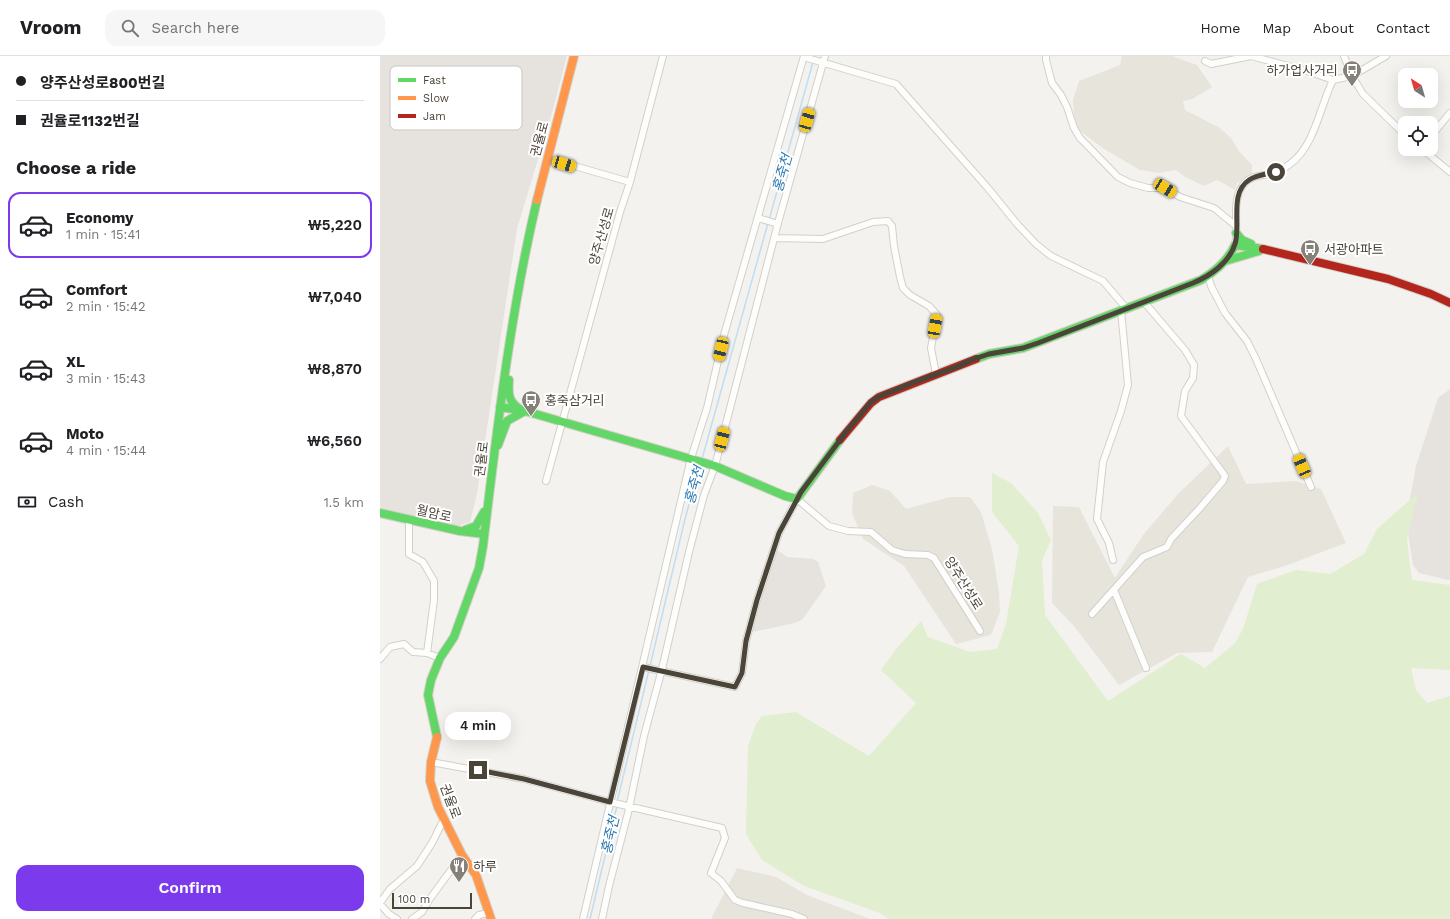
<!DOCTYPE html>
<meta charset="utf-8">
<style>
body{margin:0;font-family:"Work Sans","Noto Sans KR",sans-serif;background:#f6f6f6;color:#202124;height:100vh;display:flex;flex-direction:column;font-size:15px;white-space:nowrap}
*{box-sizing:border-box;margin:0}
p{font-size:13px;color:#757577}
.icon{flex:none;width:22px;height:22px;fill:none;stroke:currentColor;stroke-width:2;stroke-linecap:round;stroke-linejoin:round}
.map{position:relative;flex:1;overflow:hidden}
.sheet{display:flex;flex-direction:column;background:#fff;width:380px}
.sheet>*{flex:none}
.guide{display:grid;align-content:center;height:88px;padding:0 16px;background:#fff}
.needle{width:26px;rotate:323deg}
.buttons{position:absolute;left:1018px;top:12px;display:grid;gap:8px}
.buttons a{display:grid;place-items:center;width:40px;height:40px;border-radius:8px;background:#fff;box-shadow:0 4px 16px #0002;font-size:20px}
.scale{position:absolute;left:12px;bottom:10px;width:80px;box-sizing:border-box;padding-left:4px;border:2px solid #4b4439;border-top:0;font-size:11px;line-height:14px;white-space:nowrap;color:#4b4439;-webkit-text-stroke:3px #fff;paint-order:stroke}
.end{position:absolute;width:18px;height:18px;margin:-9px;border:5px solid #4b4439;background:#fff;box-shadow:0 0 0 2px #fff}
.from{border-radius:50%}
.bubble{position:absolute;height:28px;border-radius:12px;background:#fff;box-shadow:0 4px 16px #0002;font-size:13px;font-weight:600;line-height:28px;text-align:center}
.car{position:absolute;width:12px;height:24px;margin:-12px -6px;border-radius:5px;box-shadow:0 0 3px 1px #0007;background:linear-gradient(#f5c518 24%,#345 0 40%,#f5c518 0 76%,#345 0 86%,#f5c518 0)}
.guide b{display:flex;align-items:center;gap:14px;height:38px;font-size:15px}
.guide b+b{border-top:1px solid #e0e0e0}
.guide i{width:10px;height:10px;background:#202124}
ul{padding:0;list-style:none}
li{display:flex;align-items:center;gap:12px;height:66px;margin:0 8px 6px;padding:0 8px;border:2px solid transparent;border-radius:12px}
li div{flex:1}
li b{display:block;font-size:15px}
li em{font-style:normal;font-weight:600}
li.current{border-color:#7c3aed}
li>.icon{width:36px;height:36px;stroke-width:1.5}
h2{padding:0 16px;font-size:18px;line-height:48px}
.pay{display:flex;align-items:center;gap:10px;height:44px;padding:0 16px;font-size:15px}
.pay p{margin-inline-start:auto}
.cta{display:flex;gap:8px;margin-top:auto;padding:8px 16px}
.cta a{flex:1;height:46px;border-radius:12px;background:#7c3aed;color:#fff;font-size:16px;font-weight:600;line-height:46px;text-align:center}
header{display:flex;align-items:center;gap:24px;box-sizing:border-box;height:56px;padding:0 20px;background:#fff;border-bottom:1px solid #e0e0e0}
header strong{font-size:19px}
nav{display:flex;gap:22px;margin-inline-start:auto;font-size:14px}
.search{width:280px;height:36px;background:#f6f6f6;display:flex;align-items:center;gap:10px;box-sizing:border-box;padding:0 14px;border-radius:12px;color:#757577;font-size:15px}
main{display:flex;flex:1;min-height:0}
.map>svg:first-child{display:block}
</style>
<header>
<strong>Vroom</strong>
<div class="search"><svg class="icon" aria-label="search" viewBox="0 0 24 24"><circle cx="10" cy="10" r="6"/><path d="M15 15l6 6"/></svg>Search here</div>
<nav><a>Home</a><a>Map</a><a>About</a><a>Contact</a></nav>
</header>
<main>
<section class="sheet">
<div class="guide">
<b><i class="from"></i>양주산성로800번길</b>
<b><i></i>권율로1132번길</b>
</div>
<h2>Choose a ride</h2>
<ul>
<li class="current"><svg class="icon" aria-label="car" viewBox="0 0 24 24"><path d="M5 17H2v-5l4-1 3-4h7l3 4 3 1v5h-3M9 17h6M6 11h13"/><circle cx="7" cy="17" r="2"/><circle cx="17" cy="17" r="2"/></svg><div><b>Economy</b><p>1 min · 15:41</p></div><em>₩5,220</em></li>
<li><svg class="icon" aria-label="car" viewBox="0 0 24 24"><path d="M5 17H2v-5l4-1 3-4h7l3 4 3 1v5h-3M9 17h6M6 11h13"/><circle cx="7" cy="17" r="2"/><circle cx="17" cy="17" r="2"/></svg><div><b>Comfort</b><p>2 min · 15:42</p></div><em>₩7,040</em></li>
<li><svg class="icon" aria-label="car" viewBox="0 0 24 24"><path d="M5 17H2v-5l4-1 3-4h7l3 4 3 1v5h-3M9 17h6M6 11h13"/><circle cx="7" cy="17" r="2"/><circle cx="17" cy="17" r="2"/></svg><div><b>XL</b><p>3 min · 15:43</p></div><em>₩8,870</em></li>
<li><svg class="icon" aria-label="car" viewBox="0 0 24 24"><path d="M5 17H2v-5l4-1 3-4h7l3 4 3 1v5h-3M9 17h6M6 11h13"/><circle cx="7" cy="17" r="2"/><circle cx="17" cy="17" r="2"/></svg><div><b>Moto</b><p>4 min · 15:44</p></div><em>₩6,560</em></li>
</ul>
<div class="pay"><svg class="icon" aria-label="cash" viewBox="0 0 24 24"><path d="M3 7h18v10H3z"/><circle cx="12" cy="12" r="2"/></svg>Cash<p>1.5 km</p></div>
<div class="cta"><a>Confirm</a></div>
</section>
<div class="map">
<svg width="1070" height="863" viewBox="0 0 1070 863">
<rect width="100%" height="100%" fill="#f4f2ee"/>
<path fill="#e7e4dc" d="M742,0H792L817,9L832,31L812,43L803,45L805,54L840,72L851,82L859,95L872,109V118L857,127L855,134L837,124L824,130L805,121L796,114L778,117L760,114L724,93L699,74L694,59L693,44L699,25L740,9Z
M848,390L866,428L916,425L941,433L966,487L905,510L868,521L832,596L797,597L739,629L693,569L672,547L673,450L699,451L735,522L763,479L798,438Z
M492,429L510,435L526,453L570,441H590L601,456L612,493L619,536L620,556L611,579L576,588L524,510L483,483L472,457L473,437Z
M357,812L396,821L427,839L490,863H331Z"/>
<path fill="#e6e2de" d="M0,0H187L173,53L137,173L97,438L90,466L77,470L9,455L0,452Z
M1070,333V524H1068L1039,517L1033,509L1026,464L1036,410L1058,342Z
M396,493L407,501L433,503L438,506L446,530L422,564L415,567L372,576Z"/>
<path fill="#e1eecf" d="M612,417L631,427L658,457L671,484L662,505L665,559L728,645L801,598L825,612L855,587L863,573L877,528L916,514L950,518L984,498L997,473L1033,441L1038,438L1027,484L1032,524L1070,529V614L1031,612L1036,634L1047,647L1070,640V863H509L500,857L424,830L382,804L366,778L368,690L376,668L382,660L416,656L489,700L536,647L501,614L517,592L541,565L548,581L590,596L617,593L626,568L639,490L612,456Z"/>
<g fill="none" stroke-linecap="round" stroke-linejoin="round">
<path stroke="#c0ddf1" stroke-width="1.5" d="M389,164L433,6
M322,403L388,167
M270,610L305,463L320,408
M237,746L269,614
M210,863L237,750"/>
<defs>
<path id="street" d="M666,0V4L672,27L681,39L687,51L694,72L700,82L738,121L750,127L768,132H785L800,141L834,152L856,170
M871,0L927,15L953,24
M964,0L972,20L983,38L1025,79
M424,1L516,28L607,131L638,169L656,188L671,200L723,225L746,252
M825,5L831,8L871,0
M1051,80L1070,57
M1042,93L1070,116
M184,107L250,126
M378,162L398,168
M394,182L443,183L493,166L508,165L512,170L514,190L520,221L523,232L530,239L549,250L557,259L551,292L556,318
M855,189C859,171 851,145 863,129C871,118 886,120 897,116C902,114 906,111 910,108C935,90 940,50 953,24L972,20L1006,0
M828,219L831,230L845,257L867,285L876,303L931,431
M166,425L240,156L250,126L283,0
M29,464V498L43,506L54,525V544L47,597
M733,504L729,487L717,463L723,406L741,355L748,329L741,254
M734,534L766,612
M712,558L763,501L787,491L791,483L820,452L843,425L845,420L801,360L805,335L813,322L814,309L805,294L764,246
M0,603L10,591L24,588L33,596L47,597L60,602
M263,611L355,631L362,617L366,585L377,544L399,477L417,443L449,470L468,475L491,476L512,494L525,498L548,499L554,502L600,575
M51,706L144,723L230,746L342,772L345,782L331,817L341,825L355,844L363,847L412,858L424,863
M0,847L10,833L37,810L52,787L64,763
M0,848L9,858L17,863
M32,863L42,856L49,844L82,799
M95,863L99,859L109,857
M203,863L311,402L327,352L344,279L424,0
M222,863L229,830L248,757L264,680L282,613L309,496L324,439L335,410L398,167L445,0"/>
<path id="fast" d="M856,177L862,184L871,188
M845,205L879,195
M596,303L609,298L643,292L821,224C836,215 848,205 855,189L883,193
M129,324C128,337 128,346 140,353
M120,351L145,355L335,410L405,440L417,443L460,384
M118,389L127,365L145,355
M0,457L80,475L104,478
M85,474L96,470L104,456
M57,681L48,639L51,624L60,602L74,581L99,512L103,490C117,374 130,258 157,144"/>
<path id="slow" d="M157,144L194,0
M57,681L51,706L50,725L58,751L82,799L96,819L111,863"/>
<path id="jam" d="M883,193L1008,223L1051,238L1070,247
M460,384L491,347L499,341L596,303"/>
</defs>
<use href="#street" stroke="#d2d0cb" stroke-width="8"/>
<use href="#fast" stroke="#d3cfc5" stroke-width="10"/>
<use href="#slow" stroke="#d3cfc5" stroke-width="10"/>
<use href="#jam" stroke="#d3cfc5" stroke-width="10"/>
<use href="#street" stroke="#fdfdfc" stroke-width="6"/>
<use href="#fast" stroke="#63d668" stroke-width="8"/>
<use href="#slow" stroke="#ff974d" stroke-width="8"/>
<use href="#jam" stroke="#b3261e" stroke-width="8"/>
</g>
<g fill="none" stroke-linecap="round" stroke-linejoin="round">
<path stroke="#4b4439" stroke-width="5" d="M98,714L144,723L230,746L263,611L355,631L362,617L366,585L377,544L399,477L421,436L466,376L491,346L498,341L535,326L579,310L591,304L609,298L643,292L658,287L813,227C830,220 849,207 855,188C861,169 849,137 869,124C876,119 887,118 896,116"/>
</g>
<defs>
<symbol id="bus-pin" viewBox="-11 -11 22 30"><path d="M0 17L-7.5 6A9.5 9.5 0 1 1 7.5 6Z" fill="#868178" stroke="#fff"/><path d="M-5-6H5V4H4V6H2V4H-2V6H-4V4H-5ZM-3.5-4V0h7V-4ZM-3.5 1.2v1.5H-2V1.2ZM2 1.2v1.5H3.5V1.2Z" fill="#fff"/></symbol>
<symbol id="restaurant-pin" viewBox="-11 -11 22 30"><path d="M0 17L-7.5 6A9.5 9.5 0 1 1 7.5 6Z" fill="#868178" stroke="#fff"/><path d="M-5-6h1v4h1v-4h1v4h1v-4h1v5L-1.5 .5V6h-2V.5L-5-1ZM5-6V6H3V1.5H1.5Q1.5-4 5-6Z" fill="#fff"/></symbol>
</defs>
<g fill-rule="evenodd">
<use href="#bus-pin" x="961" y="3" width="22" height="30"/>
<use href="#bus-pin" x="919" y="182" width="22" height="30"/>
<use href="#bus-pin" x="140" y="333" width="22" height="30"/>
<use href="#restaurant-pin" x="68" y="799" width="22" height="30"/>
</g>
<g text-anchor="middle" stroke-width="4" stroke-linejoin="round" paint-order="stroke">
<g font-size="13" fill="#4b4439" stroke="#fff" text-anchor="start">
<text x="958" y="19" text-anchor="end">하가업사거리</text>
<text x="944" y="198">서광아파트</text>
<text x="165" y="349">홍죽삼거리</text>
<text x="93" y="815">하루</text>
</g>
<g font-size="13" fill="#4b4439" stroke="#fff">
<text transform="translate(159 83) rotate(-75)" y="5">권율로</text>
<text transform="translate(221 180) rotate(-74)" y="5">양주산성로</text>
<text transform="translate(101 403) rotate(-83)" y="5">권율로</text>
<text transform="translate(54 457) rotate(13)" y="5">월암로</text>
<text transform="translate(584 527) rotate(58)" y="5">양주산성로</text>
<text transform="translate(71 745) rotate(69)" y="5">권율로</text>
</g>
<g font-size="14" font-style="italic" fill="#2e7ab2" stroke="#fff">
<text transform="translate(402 117) rotate(-74)" y="5">홍죽천</text>
<text transform="translate(314 429) rotate(-74)" y="5">홍죽천</text>
<text transform="translate(230 779) rotate(-77)" y="5">홍죽천</text>
</g>
</g>
<rect x="10" y="10" width="132" height="64" rx="6" fill="#fff" stroke="#c9c7c4" stroke-width="1"/>
<rect x="18" y="22" width="18" height="4" fill="#63d668"/>
<rect x="18" y="40" width="18" height="4" fill="#ff974d"/>
<rect x="18" y="58" width="18" height="4" fill="#b3261e"/>
<g font-size="11" fill="#4b4439">
<text x="43" y="28">Fast</text>
<text x="43" y="46">Slow</text>
<text x="43" y="64">Jam</text>
</g>
</svg>
<div class="buttons">
<a><svg class="needle" viewBox="-14 -14 28 28"><path d="M0-13l5 13h-10z" fill="#e53935"/><path d="M0 13l5-13h-10z" fill="#757577"/></svg></a>
<a><svg class="icon" aria-label="locate" viewBox="0 0 24 24"><circle cx="12" cy="12" r="6"/><path d="M12 2v4M12 18v4M2 12h4M18 12h4"/></svg></a>
</div>
<div class="scale">100 m</div>
<i class="end from" style="left:896px;top:116px"></i>
<i class="end" style="left:98px;top:714px"></i>
<div class="bubble" style="left:65px;top:656px;width:66px">4 min</div>
<i class="car" style="left:427px;top:64px;rotate:16deg"></i>
<i class="car" style="left:184px;top:108px;rotate:106deg"></i>
<i class="car" style="left:785px;top:132px;rotate:121deg"></i>
<i class="car" style="left:555px;top:270px;rotate:10deg"></i>
<i class="car" style="left:341px;top:293px;rotate:193deg"></i>
<i class="car" style="left:342px;top:383px;rotate:14deg"></i>
<i class="car" style="left:922px;top:410px;rotate:337deg"></i>
</div>
</main>
